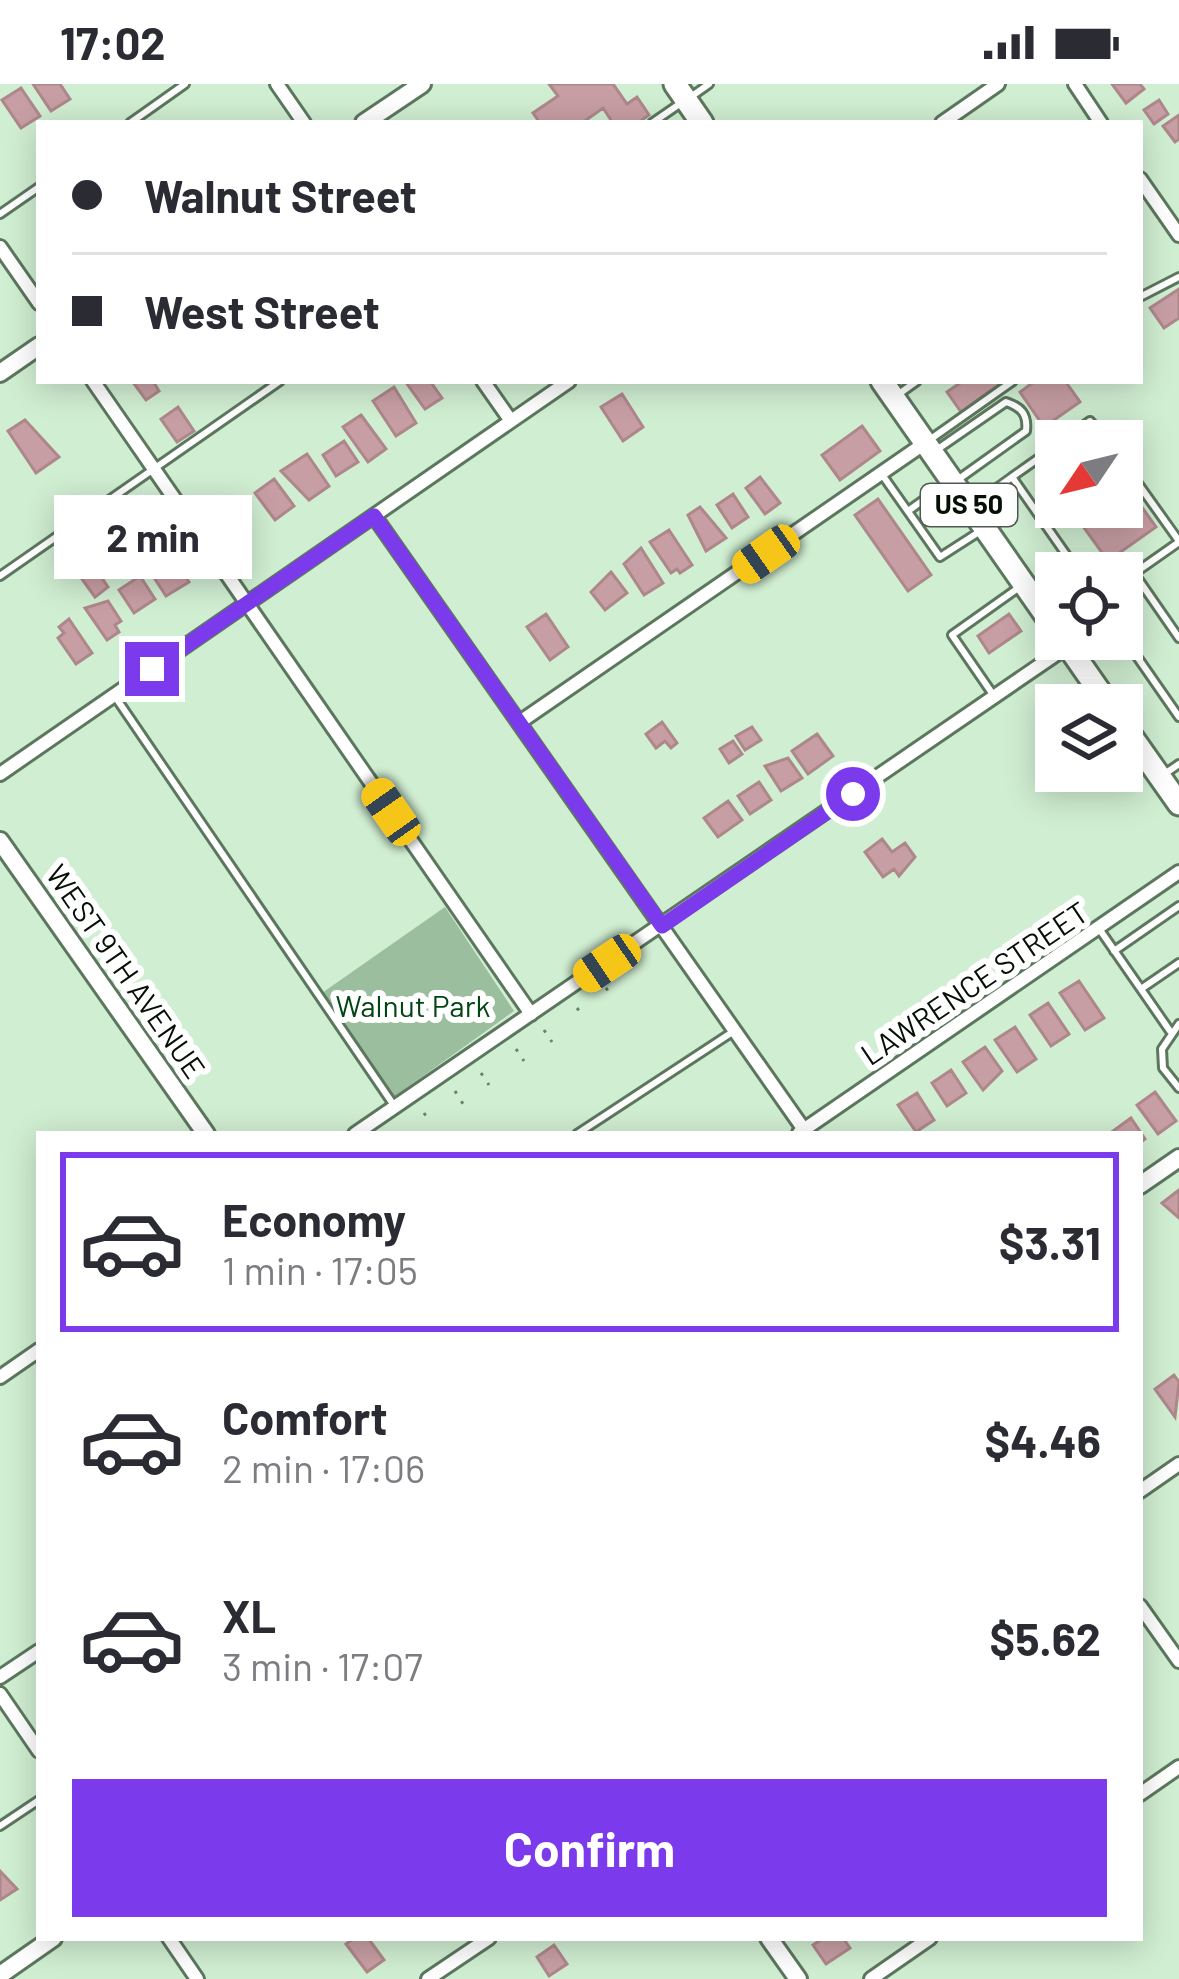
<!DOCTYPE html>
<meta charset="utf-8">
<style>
body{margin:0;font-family:Barlow,sans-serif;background:#f2f2f3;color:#2b2b33;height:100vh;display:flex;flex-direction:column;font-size:45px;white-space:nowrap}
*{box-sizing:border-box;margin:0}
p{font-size:39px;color:#7c7c81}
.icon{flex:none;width:66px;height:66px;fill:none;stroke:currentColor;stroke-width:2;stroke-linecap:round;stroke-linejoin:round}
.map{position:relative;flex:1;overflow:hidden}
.details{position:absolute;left:36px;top:1047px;width:1107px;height:810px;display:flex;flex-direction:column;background:#fff;border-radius:0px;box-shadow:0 6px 30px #0003}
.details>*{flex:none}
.guide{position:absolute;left:36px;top:36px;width:1107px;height:264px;border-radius:0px;box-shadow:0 6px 30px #0003;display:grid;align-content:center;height:264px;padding:0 36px;background:#fff}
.needle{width:78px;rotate:235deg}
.controls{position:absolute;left:1035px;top:336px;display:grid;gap:24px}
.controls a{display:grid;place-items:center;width:108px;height:108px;border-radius:0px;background:#fff;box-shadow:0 6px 30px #0003;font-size:60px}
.end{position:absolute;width:54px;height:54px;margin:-27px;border:15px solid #7c3aed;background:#fff;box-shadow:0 0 0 6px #fff}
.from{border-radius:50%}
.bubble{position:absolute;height:84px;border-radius:0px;background:#fff;box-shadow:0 6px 30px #0003;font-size:39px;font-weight:700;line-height:84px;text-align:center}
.car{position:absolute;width:36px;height:72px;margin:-36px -18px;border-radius:15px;box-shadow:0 0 9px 3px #0007;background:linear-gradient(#f5c518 24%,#345 0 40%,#f5c518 0 76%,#345 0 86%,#f5c518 0)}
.guide b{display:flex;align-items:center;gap:42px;height:114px;font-size:45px}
.guide b+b{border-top:3px solid #e1e1e2}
.guide i{width:30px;height:30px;background:#2b2b33}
ul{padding:21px 0 0;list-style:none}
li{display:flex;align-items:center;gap:36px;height:180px;margin:0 24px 18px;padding:0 12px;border:6px solid transparent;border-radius:0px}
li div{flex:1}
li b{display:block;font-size:45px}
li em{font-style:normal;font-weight:700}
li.current{border-color:#7c3aed}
li>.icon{width:108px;height:108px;stroke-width:1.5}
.button{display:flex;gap:24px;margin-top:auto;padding:24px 36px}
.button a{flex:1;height:138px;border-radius:0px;background:#7c3aed;color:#fff;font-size:48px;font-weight:700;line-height:138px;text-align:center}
.status{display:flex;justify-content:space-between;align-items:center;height:84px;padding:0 60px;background:#fff;direction:ltr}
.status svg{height:33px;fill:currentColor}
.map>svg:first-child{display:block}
</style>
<div class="status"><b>17:02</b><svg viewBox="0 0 49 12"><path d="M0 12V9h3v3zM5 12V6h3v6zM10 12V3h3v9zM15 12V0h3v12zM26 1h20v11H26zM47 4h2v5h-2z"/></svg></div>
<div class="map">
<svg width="1179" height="1895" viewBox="0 0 1179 1895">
<rect width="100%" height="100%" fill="#d0eed2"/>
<path fill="#9bbe9e" d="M445,823L514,927L394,1013L322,909Z"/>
<path fill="#c79ea3" stroke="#ae878b" stroke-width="3" d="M33,0H60L70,15L51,27Z
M549,0H613L627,20L637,13L649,31L638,39H613L603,24L582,39H540L533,29L558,12Z
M1112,0H1140L1144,5L1126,19Z
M21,4L40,32L21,44L2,16Z
M1159,16L1168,30L1154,40L1144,26Z
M1179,31V55L1175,58L1163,42Z
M1179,205V234L1164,244L1150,224Z
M132,297H153L159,307L146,316Z
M405,297H430L442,314L425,325Z
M963,297H1004L961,328L947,308Z
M1035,297H1065L1080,318L1044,343L1020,308Z
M394,303L416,339L396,352L373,317Z
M622,310L643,343L623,357L601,323Z
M178,323L194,347L177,358L161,335Z
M361,331L386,365L368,378L343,343Z
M25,336L59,373L36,389L8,347Z
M862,342L880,367L840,396L822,371Z
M344,357L358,378L336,392L323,371Z
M307,370L329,402L309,416L281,387Z
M760,393L780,419L765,430L746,404Z
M274,395L294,422L275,436L255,409Z
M1122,395L1156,443L1108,477L1069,423H1122Z
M733,410L748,433L732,444L717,421Z
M878,415L931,491L908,507L855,431Z
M700,423L726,454L706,467L688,431Z
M669,446L692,481L680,489L677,485L671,489L650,458Z
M641,464L663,499L644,511L624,480Z
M172,472L189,498L166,512L149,486Z
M96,485L108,503L95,513L82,495Z
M611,488L627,509L605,526L591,508Z
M140,492L155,515L134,529L119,506Z
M108,517L121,537L115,541L119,548L107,556L85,524Z
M546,530L568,563L550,576L527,543Z
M1009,530L1021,547L989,569L978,552Z
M69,535L92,569L76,580L58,554L64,549L59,543Z
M662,638L677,659L671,664L665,657L656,664L646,650Z
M752,643L761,656L745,666L736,652Z
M817,650L833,672L808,690L792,667Z
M733,657L742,670L729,679L720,665Z
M788,674L802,694L781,707L765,682Z
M759,698L771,716L750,730L738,712Z
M728,717L742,736L718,753L704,734Z
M882,755L892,768L905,759L915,773L899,792L894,785L883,793L865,768Z
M1079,897L1104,934L1085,946L1060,909Z
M1048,919L1069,950L1051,962L1030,931Z
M1015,943L1036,975L1017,988L995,956Z
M985,963L1002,987L983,1006L963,978Z
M951,986L966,1009L947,1022L932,999Z
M1155,1008L1176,1037L1158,1050L1137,1021Z
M917,1009L934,1036L916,1048L898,1021Z
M1131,1034L1145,1055L1140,1059V1050H1109Z
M1179,1106V1134L1162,1119Z
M1174,1291L1179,1298L1175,1333L1155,1305Z
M0,1787L17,1805L0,1816Z
M354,1854H368L384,1876L367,1888L346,1860Z
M824,1854H843L850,1864L826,1880L813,1861Z
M554,1861L567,1880L549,1892L537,1873Z"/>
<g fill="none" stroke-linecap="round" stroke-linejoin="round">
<defs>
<path id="service" d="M692,12L709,0
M130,39L185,0
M652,39L681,19
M0,130L39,103
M1140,213L1179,193
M896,312L917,297
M928,357L1013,297
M1062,357L1090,337L1108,357
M938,365L1006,318C1021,323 1028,330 1026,347L956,397
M1122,377L1179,457
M883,392L940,473L982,446
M1012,393L1056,362
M973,421L1012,393L1079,489
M908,427L949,398
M1134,489L1179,554
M0,492L280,297
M1122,498L1179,458
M1122,551L1179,633
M114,611L393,1020
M994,612L952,551L1021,502
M1163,691L1179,680
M1100,846L1170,947
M1114,867L1179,822
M1141,905L1179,879
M1179,940L1162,965L1163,984L1179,1004
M577,1050L734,947
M0,1742L39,1716"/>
<path id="minor" d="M277,0L304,39
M1075,0L1101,39
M942,39L998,0
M1140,95L1179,151
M0,163L39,219
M93,297L531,930
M483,297L511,337
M374,432L807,1050
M520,638L925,359
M0,690L569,297
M799,1049L1179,788
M355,1050L1068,562
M0,1293L39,1266
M1140,1407L1179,1380
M1140,1522L1179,1577
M0,1593L39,1567
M0,1610L39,1667
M1140,1710L1179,1683
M169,1854L197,1895
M428,1895L489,1854
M871,1895L930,1854"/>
<path id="tertiary" d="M364,39L422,0
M0,289L39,262
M0,757L206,1050
M1140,1101L1179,1074
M769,1854L798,1895
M0,1891L53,1854"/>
<path id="primary" d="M675,0L702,39
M882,297L1056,546
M1063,555L1109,621
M1122,639L1179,720"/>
</defs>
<use href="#service" stroke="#5c775e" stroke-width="12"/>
<use href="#minor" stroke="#5c775e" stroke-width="18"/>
<use href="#tertiary" stroke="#5c775e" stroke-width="22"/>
<use href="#primary" stroke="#5c775e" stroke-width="27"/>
<path stroke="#6c806d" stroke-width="3" stroke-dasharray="3 9" stroke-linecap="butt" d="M606,904L612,912
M577,924L584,933
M544,946L552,958
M516,965L524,977
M481,989L489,1001
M455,1007L463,1020
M424,1029L430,1038"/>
<use href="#service" stroke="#fff" stroke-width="6"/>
<use href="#minor" stroke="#fff" stroke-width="12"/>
<use href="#tertiary" stroke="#fff" stroke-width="16"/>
<use href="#primary" stroke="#fff" stroke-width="21"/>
</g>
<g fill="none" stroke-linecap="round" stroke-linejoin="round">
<path stroke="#7c3aed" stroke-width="15" d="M152,585L374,432L662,842L853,710"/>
</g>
<g text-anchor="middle" stroke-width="12" stroke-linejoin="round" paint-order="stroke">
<rect fill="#fff" stroke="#505751" stroke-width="3" x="921" y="400" width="96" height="42" rx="9"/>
<g font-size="27" font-weight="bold" fill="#050f06">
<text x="969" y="430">US 50</text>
</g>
<g font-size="30" fill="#050f06" stroke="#fff">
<text transform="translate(125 888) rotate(55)" y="10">WEST 9TH AVENUE</text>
<text transform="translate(975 900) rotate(-34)" y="10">LAWRENCE STREET</text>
</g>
<g font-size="30" fill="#004513" stroke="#fff">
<text x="413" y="933">Walnut Park</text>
</g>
</g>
</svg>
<div class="controls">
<a><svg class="needle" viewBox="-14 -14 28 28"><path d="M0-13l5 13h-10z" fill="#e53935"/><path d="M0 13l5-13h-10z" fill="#7c7c81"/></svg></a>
<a><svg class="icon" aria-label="locate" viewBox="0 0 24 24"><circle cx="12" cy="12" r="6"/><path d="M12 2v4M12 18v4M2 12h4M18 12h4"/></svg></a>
<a><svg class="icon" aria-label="layers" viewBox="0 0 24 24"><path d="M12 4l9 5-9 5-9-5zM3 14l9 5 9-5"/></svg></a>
</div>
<i class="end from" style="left:853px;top:710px"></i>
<i class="end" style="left:152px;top:585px"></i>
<div class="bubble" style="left:54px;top:411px;width:198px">2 min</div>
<i class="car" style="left:766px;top:470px;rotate:235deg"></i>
<i class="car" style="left:391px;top:728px;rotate:325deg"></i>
<i class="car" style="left:607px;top:879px;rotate:236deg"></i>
<div class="guide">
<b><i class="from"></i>Walnut Street</b>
<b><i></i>West Street</b>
</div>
<section class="details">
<ul>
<li class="current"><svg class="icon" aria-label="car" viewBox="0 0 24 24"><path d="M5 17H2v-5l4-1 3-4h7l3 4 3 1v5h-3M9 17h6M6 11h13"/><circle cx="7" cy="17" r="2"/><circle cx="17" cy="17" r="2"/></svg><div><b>Economy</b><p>1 min · 17:05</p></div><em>$3.31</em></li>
<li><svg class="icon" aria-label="car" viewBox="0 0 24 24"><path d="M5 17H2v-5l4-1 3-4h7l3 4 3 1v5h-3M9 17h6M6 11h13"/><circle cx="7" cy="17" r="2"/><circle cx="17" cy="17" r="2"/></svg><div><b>Comfort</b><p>2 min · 17:06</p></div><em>$4.46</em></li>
<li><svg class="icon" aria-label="car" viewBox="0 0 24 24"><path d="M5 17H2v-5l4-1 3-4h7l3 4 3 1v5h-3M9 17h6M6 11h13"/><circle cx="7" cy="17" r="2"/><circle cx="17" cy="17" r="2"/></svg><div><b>XL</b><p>3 min · 17:07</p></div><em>$5.62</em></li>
</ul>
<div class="button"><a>Confirm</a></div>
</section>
</div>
